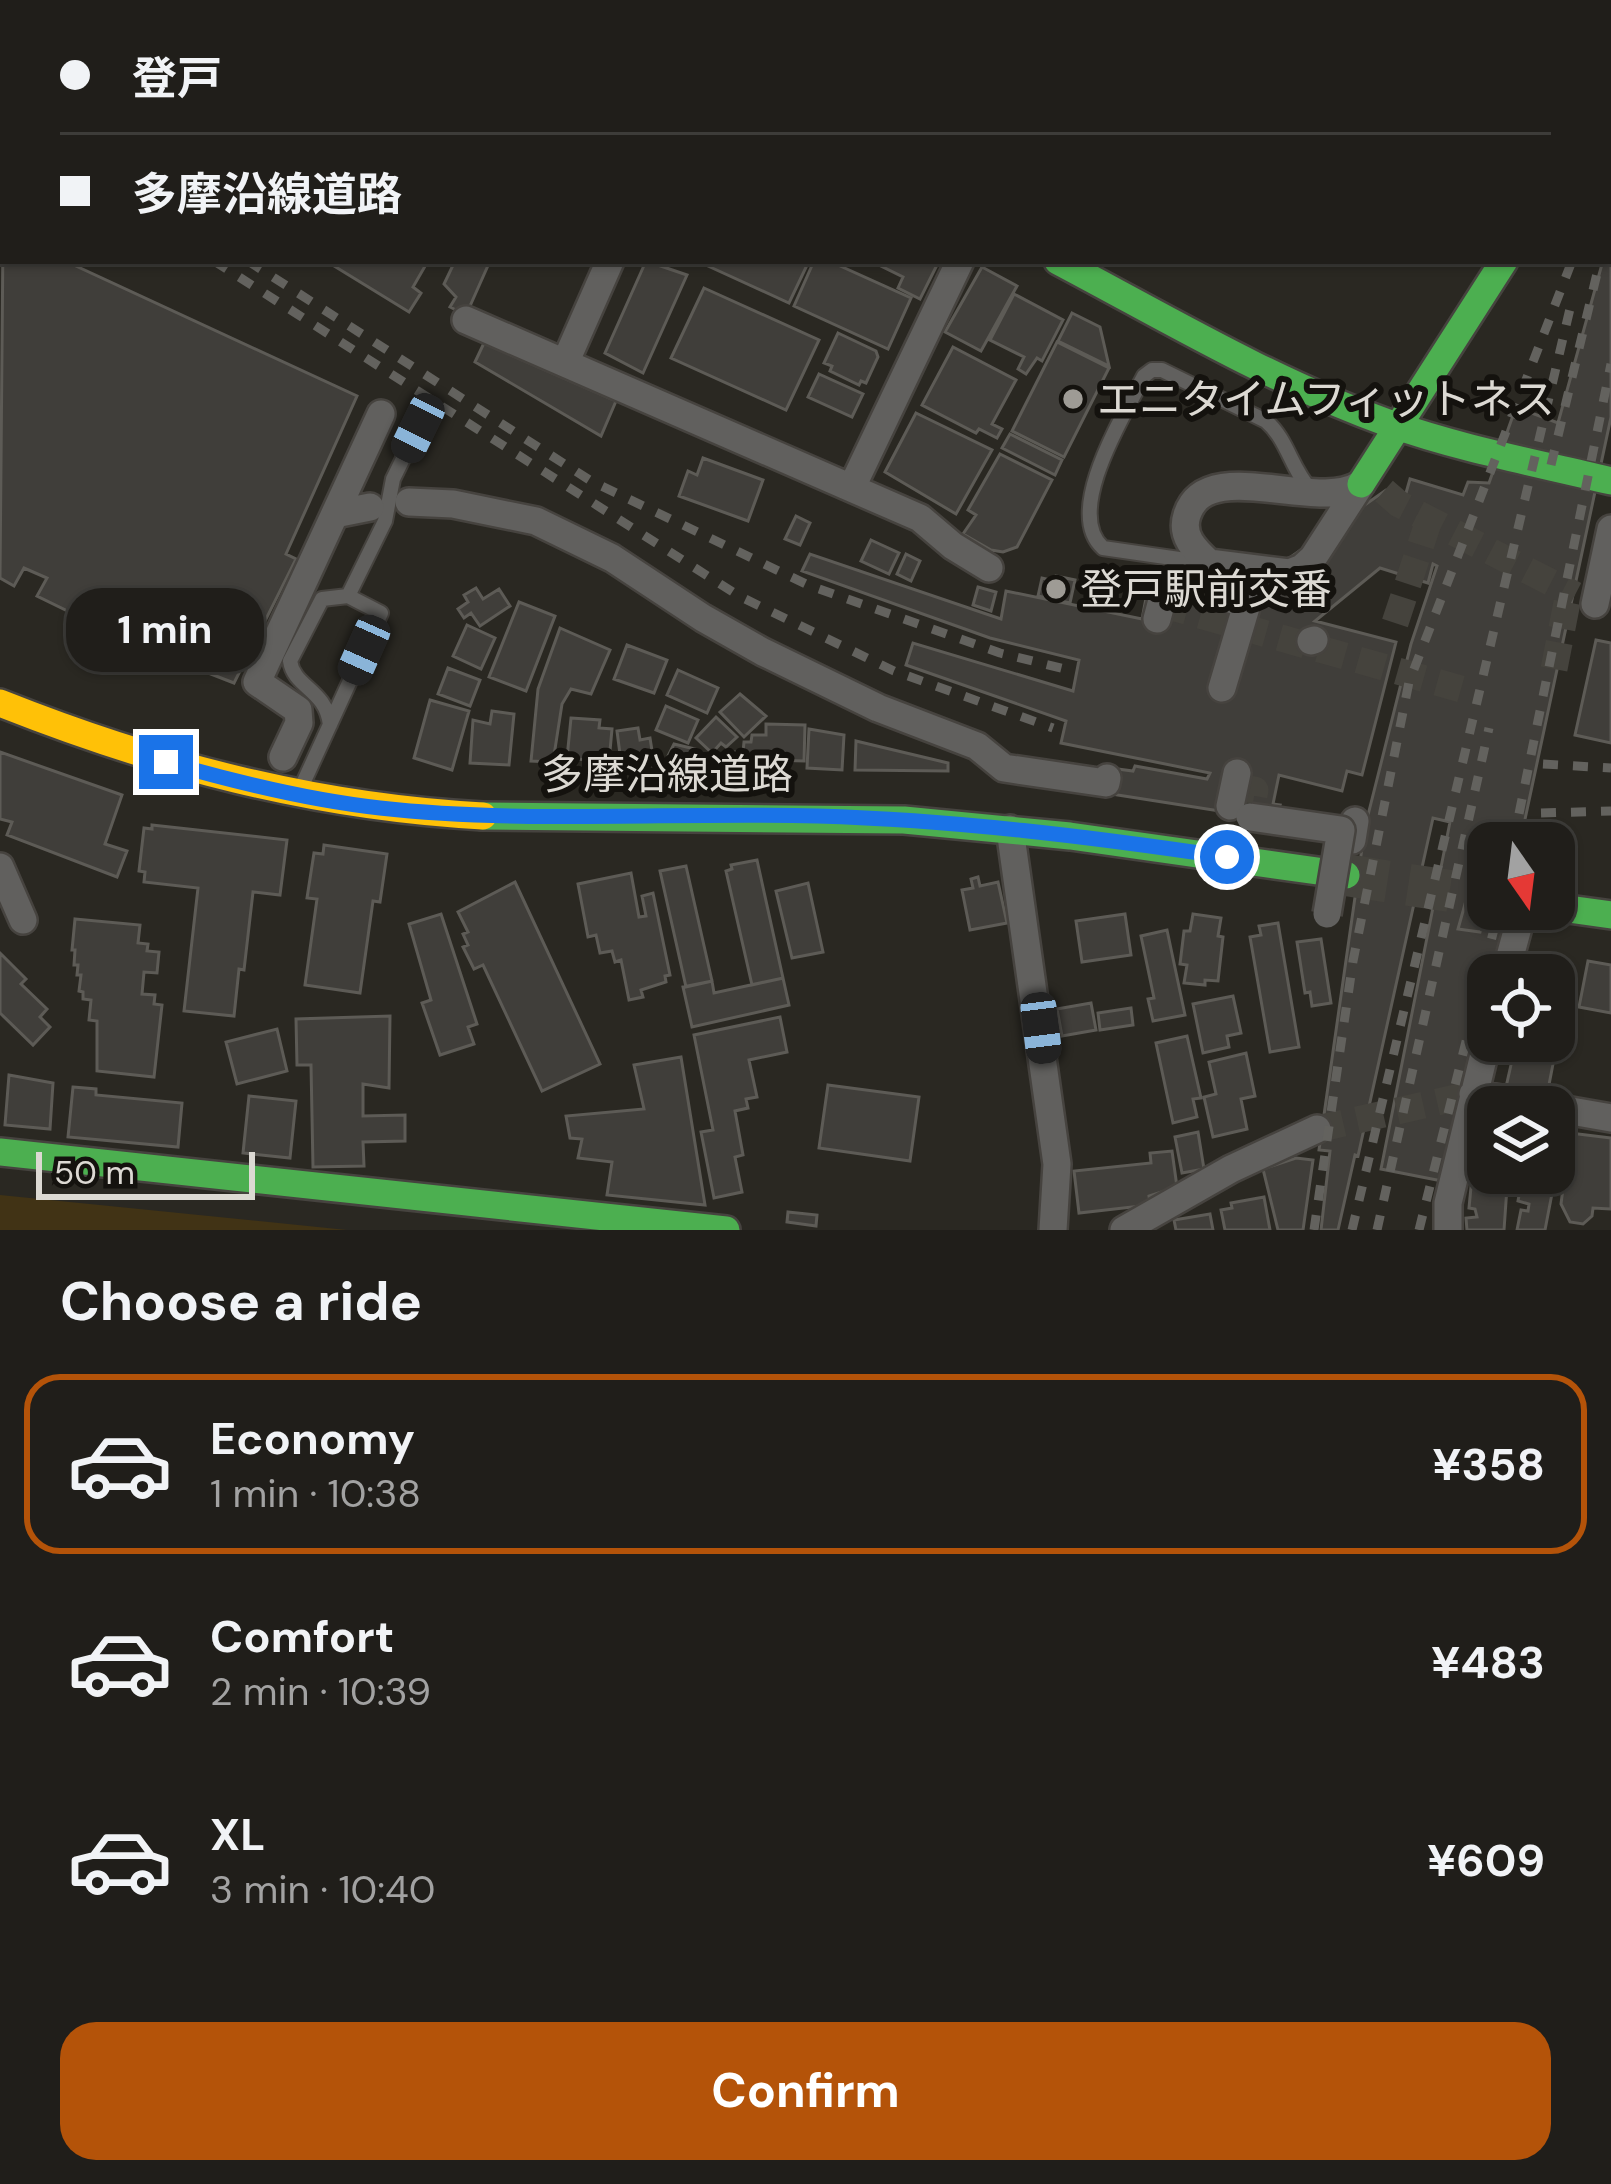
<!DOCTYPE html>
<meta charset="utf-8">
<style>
body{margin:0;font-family:"DM Sans","Noto Sans JP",sans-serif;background:#282723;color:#f1f3f6;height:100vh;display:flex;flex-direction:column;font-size:45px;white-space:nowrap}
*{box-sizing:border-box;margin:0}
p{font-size:39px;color:#a2a2a2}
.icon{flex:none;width:66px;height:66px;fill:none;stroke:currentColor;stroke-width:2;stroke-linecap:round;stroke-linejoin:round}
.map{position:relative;height:1230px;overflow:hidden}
.panel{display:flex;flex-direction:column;background:#201e1a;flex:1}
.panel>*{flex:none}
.banner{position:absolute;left:0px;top:0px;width:1611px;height:264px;box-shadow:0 3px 9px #0004,0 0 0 3px #3d3c39;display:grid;align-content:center;height:264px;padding:0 60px;background:#201e1a}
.needle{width:78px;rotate:166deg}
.fabs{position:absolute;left:1467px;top:822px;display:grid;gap:24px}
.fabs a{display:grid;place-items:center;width:108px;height:108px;border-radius:24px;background:#201e1a;box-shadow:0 3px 9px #0004,0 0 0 3px #3d3c39;font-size:60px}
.scale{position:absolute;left:36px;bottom:30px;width:219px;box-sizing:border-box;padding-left:12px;border:6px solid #dcd9d3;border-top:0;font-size:33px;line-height:42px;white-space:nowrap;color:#dcd9d3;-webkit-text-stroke:9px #14120e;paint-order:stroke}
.end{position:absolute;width:54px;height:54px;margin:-27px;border:15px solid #1a73e8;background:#fff;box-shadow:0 0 0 6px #fff}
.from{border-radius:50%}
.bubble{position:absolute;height:84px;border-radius:36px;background:#201e1a;box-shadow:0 3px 9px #0004,0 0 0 3px #3d3c39;font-size:39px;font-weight:700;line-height:84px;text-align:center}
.car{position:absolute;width:36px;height:72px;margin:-36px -18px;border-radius:15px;box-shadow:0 0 9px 3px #0007;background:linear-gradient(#222 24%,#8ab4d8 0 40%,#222 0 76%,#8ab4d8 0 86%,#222 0)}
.banner b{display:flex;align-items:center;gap:42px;height:114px;font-size:45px}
.banner b+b{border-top:3px solid #3d3c39}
.banner i{width:30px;height:30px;background:#f1f3f6}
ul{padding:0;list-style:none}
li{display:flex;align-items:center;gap:36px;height:180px;margin:0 24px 18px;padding:0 36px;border:6px solid transparent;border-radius:36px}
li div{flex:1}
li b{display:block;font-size:45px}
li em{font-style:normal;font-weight:700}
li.active{border-color:#b45309}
li>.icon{width:108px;height:108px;stroke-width:1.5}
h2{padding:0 60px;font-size:54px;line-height:144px}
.button{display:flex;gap:24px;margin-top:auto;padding:24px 60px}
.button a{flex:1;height:138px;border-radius:36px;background:#b45309;color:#fff;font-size:48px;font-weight:700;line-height:138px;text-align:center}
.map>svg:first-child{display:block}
</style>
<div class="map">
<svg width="1611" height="1230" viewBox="0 0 1611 1230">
<rect width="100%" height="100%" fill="#2a2822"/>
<path fill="#413315" d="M0,1195L347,1230H0Z"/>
<path fill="#403e3a" stroke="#5d5b56" stroke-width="3" d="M1467,0H1566L1465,3Z
M3,236V261H65L357,396L286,554L296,559L234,683L172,659L182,640L164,631L155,651L108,629L116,611L93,600L84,619L37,596L47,578L24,568L14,586L0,578Z
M326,261H428L413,287L421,293L409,312Z
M455,261H490L466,315L450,307L456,297L444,284Z
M646,261L687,275L643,373L605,353Z
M697,261H809L789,303Z
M814,261H829L911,298L888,349L794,306Z
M881,261H939L920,299L898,288L903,277L879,265Z
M1602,264L1611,266V417L1524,824L1538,827L1534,843H1488V909H1517L1500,975H1488V1022L1447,1182L1381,1169L1450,822L1433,818L1358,1156L1355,1155L1338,1230H1321L1330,1151L1319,1150L1365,827L1411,644L1437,566L1433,564L1428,583L1380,568L1315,621L1396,642L1362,775L1347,771L1342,791L1279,775L1273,804L1280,805L1276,815L1226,812L1105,793L1110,768L1133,771L1135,766L1207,779L1210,773L1061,743L1066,721L906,665L913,643L1073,691L1079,660L990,638L802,571L810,554L1001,619L1006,591L1142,619L1147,593L1225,609L1249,595L1251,585L1386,490L1406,493L1410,479L1463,495L1468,482L1489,483L1516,407L1558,423Z
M982,267L1017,286L981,351L945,332Z
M704,288L819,340L786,410L671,358Z
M1014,294L1063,320L1042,361L1037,358L1026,374L1018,369L1024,357L990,340Z
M1072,313L1100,327L1109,366L1058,341Z
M838,333L876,351L878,357L866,383L861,381L859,385L830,371L832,366L824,363Z
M1057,342L1109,368L1064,457L1012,431Z
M484,343L616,401L601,436L475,362Z
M953,347L1016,380L992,424L1002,429L997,438L979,429L976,433L922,405Z
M819,374L863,394L852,417L808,397Z
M916,413L992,450L956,514L885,472Z
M1010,434L1062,460L1055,475L1002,448Z
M1000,454L1052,480L1017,547L1003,552L991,550L963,534L976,515L968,510Z
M703,458L763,480L748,521L679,496L688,471L697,475Z
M796,516L810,523L800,545L785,539Z
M871,540L899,553L889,574L861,561Z
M906,554L920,561L911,581L897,574Z
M1056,576L1075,580L1070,603L1038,596L1042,578L1055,581Z
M978,587L996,592L991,611L973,605Z
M476,588L483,599L499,589L510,606L480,626L471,613L464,618L458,609L468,602L464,595Z
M519,602L555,616L526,691L489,677Z
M467,625L495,638L481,669L453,656Z
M560,628L610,650L591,694L571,689L562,704L553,762L531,761L538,689Z
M1596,640L1611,643V743L1575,735Z
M627,645L667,660L654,693L614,679Z
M448,668L480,680L470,706L438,694Z
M678,670L718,688L707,713L667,695Z
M740,694L766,716L744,737L720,712Z
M430,700L469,711L452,770L414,758Z
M666,706L698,720L688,743L656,730Z
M492,711L514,714L509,765L470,763L473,720L490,724Z
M716,717L737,737L726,747L721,743L712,753L696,738Z
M571,718L600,720L599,728L612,729L609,762L567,758Z
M766,724L805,725L804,761L769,760L768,766L723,767L724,752H743L744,742H751L752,735H766Z
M638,728L640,740L650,738L654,763L621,762L617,731Z
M809,729L844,735L842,770L807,768Z
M856,741L948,763V771L855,770Z
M674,744L695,749L699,765L669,767L665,762Z
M0,752L122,795L105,844L127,851L117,877L7,835L12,822L0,819Z
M152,825L287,840L280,895L253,892L244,970L239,969L234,1016L184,1011L198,888L144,882L145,872L139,871L144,828L152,829Z
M324,845L387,854L380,902L373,901L360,993L305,985L317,899L307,898L314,853L323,854Z
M757,860L783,978L752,985L726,871L732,869L731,865Z
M686,866L712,981L686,987L660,871Z
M631,873L639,917L646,916L642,896L653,893L670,975L665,976L666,982L641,990L643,997L629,1000L621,960L615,962L612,951L600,953L596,935L588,937L578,884Z
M978,877L980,886L998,882L1007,923L970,930L962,890L973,888L971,879Z
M515,882L600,1064L542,1091L483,965L474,969L463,947L468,945L463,934L468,932L458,912Z
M808,883L823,952L792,958L776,891Z
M1467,897L1488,900L1480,932L1458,929Z
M441,914L477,1024L468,1027L474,1044L440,1055L422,1003L431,1000L409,924Z
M1125,914L1131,955L1082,962L1076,921Z
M1193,914L1221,918L1218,936L1223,937L1218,981L1205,980V985L1184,983L1187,965L1180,964L1184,931H1190Z
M75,919L140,925L138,943L148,944L147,951L159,952L157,973L144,972L142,994L155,995L154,1004L162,1005L154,1077L97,1071V1021L89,1020L91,1000L83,999V992L79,991L81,975H77L78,965H74L75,950H72Z
M1278,923L1299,1047L1270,1052L1250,937L1261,935L1259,926Z
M1167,930L1185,1015L1153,1021L1148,999L1154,998L1141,936Z
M1321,939L1331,1003L1312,1006L1310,992L1305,993L1297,942Z
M0,953L26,979L21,984L47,1009L40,1017L50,1027L33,1045L0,1013Z
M1588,961L1611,965V1013L1579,1007Z
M783,978L789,1005L692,1027L683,987L712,981L714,993Z
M1233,996L1241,1033L1227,1036L1229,1047L1203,1053L1193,1004Z
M1091,1003L1096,1030L1062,1036L1057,1009Z
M1131,1008L1133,1025L1100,1030L1098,1013Z
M390,1016L389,1088L363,1084V1116L405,1115V1141L363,1142L364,1166L313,1167L311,1065H297L296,1019Z
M780,1017L787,1052L749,1060L757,1097L746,1099L748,1108L735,1111L743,1155L735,1157L742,1192L714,1198L701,1132L713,1130L694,1035Z
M277,1029L287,1071L237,1084L226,1042Z
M1187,1036L1201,1098L1193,1099L1197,1117L1173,1123L1156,1043Z
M1246,1053L1255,1096L1241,1099L1247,1129L1213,1137L1204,1097L1216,1094L1209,1062Z
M1513,1056L1553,1064L1547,1095L1506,1087Z
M681,1057L705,1205L607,1195L612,1162L578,1158L582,1139L570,1138L566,1116L644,1109L634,1065Z
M9,1075L53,1083L50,1129L5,1125Z
M828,1085L919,1097L910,1161L819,1148Z
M73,1087L96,1089V1095L182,1103L178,1147L68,1137Z
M249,1096L296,1101L290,1158L243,1153Z
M1479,1118L1488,1120V1145L1474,1142Z
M1554,1129L1564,1131L1545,1230H1517L1521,1210L1528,1211L1529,1204L1518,1201L1523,1173H1554Z
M1198,1132L1204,1169L1182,1173L1175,1137Z
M1570,1133L1611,1138V1209L1593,1208L1592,1216L1583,1224L1570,1222L1561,1204Z
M1478,1150L1488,1152V1173H1508L1504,1230H1467L1466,1218L1477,1217L1475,1209L1469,1208L1471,1187L1482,1188L1484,1178L1474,1175Z
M1172,1151L1177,1187L1149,1196L1150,1205L1079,1213L1074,1171L1151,1163L1150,1153Z
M1296,1158L1313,1160L1303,1230H1278L1263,1169Z
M1264,1197L1270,1230H1225L1221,1210L1232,1208L1231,1203Z
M788,1212L817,1215L816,1226L787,1222Z
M1210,1214L1213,1230H1176L1174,1220Z"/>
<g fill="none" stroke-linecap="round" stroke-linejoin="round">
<path stroke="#45433d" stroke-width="27" stroke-dasharray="27 14" stroke-linecap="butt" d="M1384,491L1399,504L1575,595
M1161,604L1461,689
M1395,623L1429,520
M1554,669L1569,592
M1234,787L1255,790L1250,817
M1317,1129L1473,1094"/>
<path stroke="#45433d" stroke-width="42" stroke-dasharray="42 21" stroke-linecap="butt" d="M1346,875L1488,897"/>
<defs>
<path id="lane" d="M1200,562L1103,548C1063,512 1124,415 1144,376L1152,370H1162L1266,421C1288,440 1291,469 1311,490
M330,725C326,689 294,688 290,661L322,599L348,596
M300,790L381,613L348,596L385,521L393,479L418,428"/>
<path id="street" d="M1031,0L1037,3
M85,3L86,0
M731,3L733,0
M1083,3L1084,0
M1351,3L1352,0
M1608,232L1611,233
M466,320L920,518L953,546L989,568
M565,363L610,261
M1361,484L1313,558L1302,568L1289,573L1209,563C1195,550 1180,536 1187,515C1207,454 1317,514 1361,484Z
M852,487L960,261
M409,502L453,504L536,521L612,558L703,618L763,652L878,708L977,746L1004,768L1106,783L1107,778
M335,514L370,507
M1595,604L1611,529
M1157,619L1161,604
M1311,641L1314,640
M1222,688L1247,604L1233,600
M283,757L299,723L298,710L257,682L381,414
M1230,806L1237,773
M1010,829L1057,1164L1053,1230
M1352,840L1355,821
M0,867L23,920
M1505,975L1523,909
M1473,1094L1546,1107
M1554,1108L1611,1118
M1124,1230L1231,1169L1317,1129
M1448,1230V1203L1488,1038"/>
<path id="fast" d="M559,0L564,3
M1058,261C1166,318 1273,382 1388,423C1461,449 1537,463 1611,481
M1361,484L1504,261
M483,816L904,820L1070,836L1346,875
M1554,907L1611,915
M0,1152L726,1230"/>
<path id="slow" d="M1608,12L1611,5
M0,703C156,765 314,807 483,816"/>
</defs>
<use href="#lane" stroke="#46433f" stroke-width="18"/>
<use href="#street" stroke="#46433f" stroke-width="32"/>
<use href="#fast" stroke="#46433f" stroke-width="32"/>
<use href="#slow" stroke="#46433f" stroke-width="32"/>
<use href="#lane" stroke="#61605e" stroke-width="14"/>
<use href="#street" stroke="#61605e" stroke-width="27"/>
<use href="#fast" stroke="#4caf50" stroke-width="27"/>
<use href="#slow" stroke="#ffc107" stroke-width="27"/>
<path stroke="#63625e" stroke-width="9" stroke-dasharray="15 15" stroke-linecap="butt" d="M0,102L3,104
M0,123L3,125
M1608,162L1611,154
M1608,232L1611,221
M214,261L739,596L894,671L1053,728
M248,261L591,481L808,585L1000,653L1073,671
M1551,465L1600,261
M1543,764L1611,768
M1541,813L1611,811
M1513,843L1611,364
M1314,1230L1353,961L1409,682L1572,261
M1352,1230L1573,296
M1377,1230L1489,728
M1419,1230L1499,909"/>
<defs>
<path id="street-bridge" d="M1250,817L1341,830L1327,914"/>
</defs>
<use href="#street-bridge" stroke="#46433f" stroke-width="32" stroke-linecap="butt"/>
<use href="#street-bridge" stroke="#61605e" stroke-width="27"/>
</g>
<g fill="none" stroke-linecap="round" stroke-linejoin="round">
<path stroke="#1a73e8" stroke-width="15" d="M166,762C235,782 308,800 380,808C525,824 672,812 818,816C955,820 1092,837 1227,857"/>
</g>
<g fill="#9e9b95" stroke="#14120e" stroke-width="4.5">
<circle cx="1073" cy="399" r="12"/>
<circle cx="1056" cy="589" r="12"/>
</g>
<g text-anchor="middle" stroke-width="12" stroke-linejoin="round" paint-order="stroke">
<g font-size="42" fill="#dcd9d3" stroke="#14120e" text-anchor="start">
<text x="1097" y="414">エニタイムフィットネス</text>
<text x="1080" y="604">登戸駅前交番</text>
</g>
<g font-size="42" fill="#dcd9d3" stroke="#14120e">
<text x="667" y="789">多摩沿線道路</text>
</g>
</g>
</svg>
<div class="fabs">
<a><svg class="needle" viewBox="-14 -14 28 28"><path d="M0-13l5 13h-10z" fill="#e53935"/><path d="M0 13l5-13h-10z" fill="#a2a2a2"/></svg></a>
<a><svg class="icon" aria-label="locate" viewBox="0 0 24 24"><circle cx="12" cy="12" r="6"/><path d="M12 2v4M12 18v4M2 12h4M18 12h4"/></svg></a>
<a><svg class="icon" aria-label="layers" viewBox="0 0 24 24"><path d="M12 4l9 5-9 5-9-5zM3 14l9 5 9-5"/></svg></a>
</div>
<div class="scale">50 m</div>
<i class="end from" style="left:1227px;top:857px"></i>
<i class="end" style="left:166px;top:762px"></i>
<div class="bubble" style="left:66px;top:588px;width:198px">1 min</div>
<i class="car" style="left:418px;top:428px;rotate:206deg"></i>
<i class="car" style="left:364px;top:650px;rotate:204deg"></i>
<i class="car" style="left:1041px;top:1028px;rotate:173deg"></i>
<div class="banner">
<b><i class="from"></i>登戸</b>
<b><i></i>多摩沿線道路</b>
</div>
</div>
<section class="panel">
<h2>Choose a ride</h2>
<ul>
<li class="active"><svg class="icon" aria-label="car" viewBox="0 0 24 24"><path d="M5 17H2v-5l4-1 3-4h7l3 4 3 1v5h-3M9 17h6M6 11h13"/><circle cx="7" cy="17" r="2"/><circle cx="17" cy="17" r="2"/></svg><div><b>Economy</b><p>1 min · 10:38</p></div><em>¥358</em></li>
<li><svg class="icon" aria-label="car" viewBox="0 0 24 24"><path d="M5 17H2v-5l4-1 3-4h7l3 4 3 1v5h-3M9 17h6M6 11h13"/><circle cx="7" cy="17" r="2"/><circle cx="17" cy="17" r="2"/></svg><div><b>Comfort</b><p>2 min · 10:39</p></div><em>¥483</em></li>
<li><svg class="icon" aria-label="car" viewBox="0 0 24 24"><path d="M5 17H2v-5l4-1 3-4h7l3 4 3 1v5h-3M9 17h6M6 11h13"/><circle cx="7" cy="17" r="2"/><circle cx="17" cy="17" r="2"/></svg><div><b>XL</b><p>3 min · 10:40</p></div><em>¥609</em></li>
</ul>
<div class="button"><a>Confirm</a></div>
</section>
